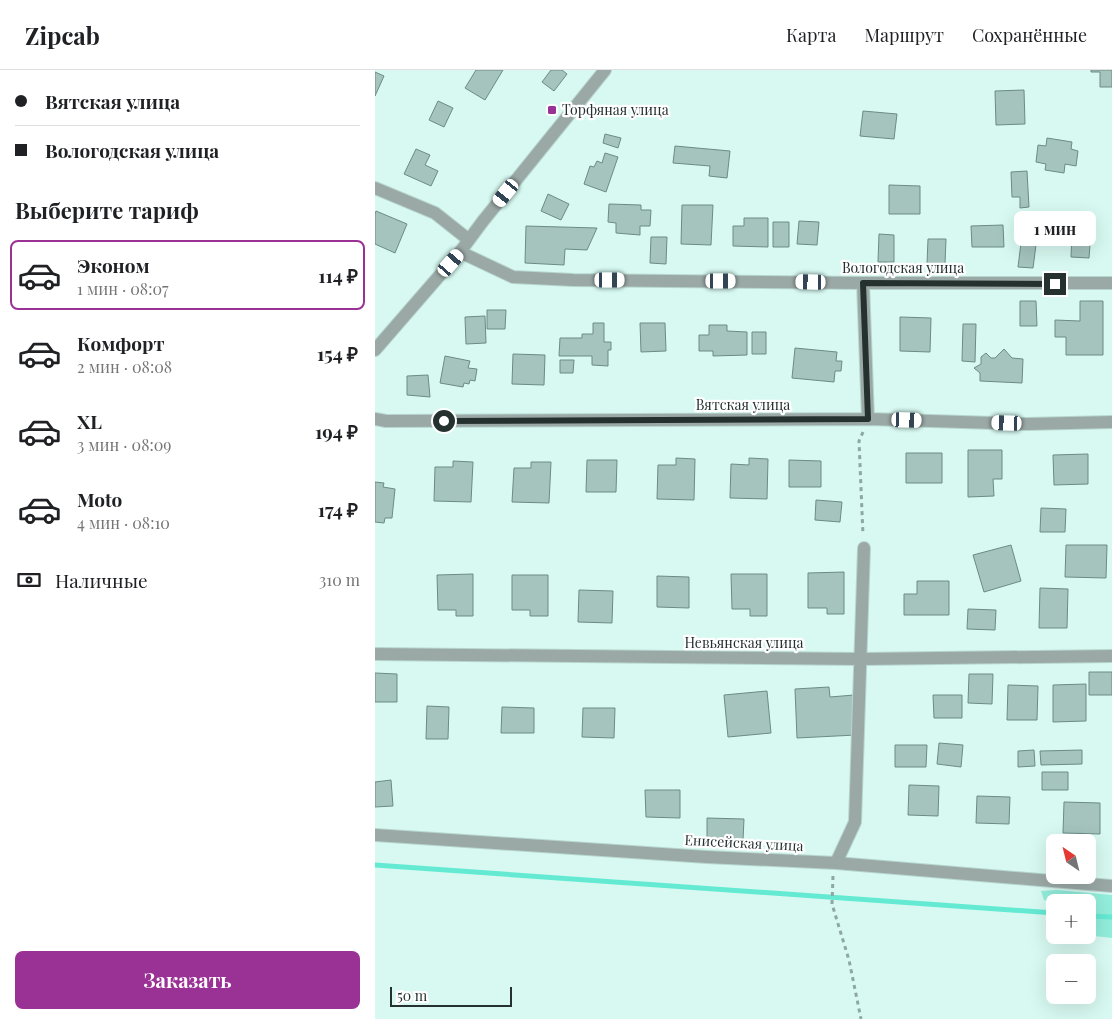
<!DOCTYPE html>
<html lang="ru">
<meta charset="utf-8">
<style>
body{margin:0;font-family:"Playfair Display",serif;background:#f2f2f2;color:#202124;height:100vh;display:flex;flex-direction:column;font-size:19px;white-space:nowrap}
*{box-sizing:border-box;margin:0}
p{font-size:16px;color:#757577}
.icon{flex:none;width:28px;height:28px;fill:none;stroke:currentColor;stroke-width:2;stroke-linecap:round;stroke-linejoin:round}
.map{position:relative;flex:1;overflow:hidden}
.panel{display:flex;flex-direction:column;background:#fff;width:375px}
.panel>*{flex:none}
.hud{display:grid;align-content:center;height:110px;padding:0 15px;background:#fff}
.needle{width:32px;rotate:325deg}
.fabs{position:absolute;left:671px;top:764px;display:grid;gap:10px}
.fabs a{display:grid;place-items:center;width:50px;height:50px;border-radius:8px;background:#fff;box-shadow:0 5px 20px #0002;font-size:25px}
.scale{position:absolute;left:15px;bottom:12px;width:122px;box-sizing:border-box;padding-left:5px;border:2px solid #25312f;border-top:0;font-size:14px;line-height:18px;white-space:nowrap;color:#25312f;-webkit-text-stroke:4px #fff;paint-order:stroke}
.end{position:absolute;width:22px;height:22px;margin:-11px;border:6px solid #25312f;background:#fff;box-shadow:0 0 0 2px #fff}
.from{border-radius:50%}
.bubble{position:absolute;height:35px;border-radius:8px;background:#fff;box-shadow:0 5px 20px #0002;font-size:16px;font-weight:700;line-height:35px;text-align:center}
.car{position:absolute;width:15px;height:30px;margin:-15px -8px;border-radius:6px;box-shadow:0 0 4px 1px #0007;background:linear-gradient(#fff 24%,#345 0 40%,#fff 0 76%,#345 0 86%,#fff 0)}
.hud b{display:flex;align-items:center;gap:18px;height:48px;font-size:19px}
.hud b+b{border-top:1px solid #e0e0e0}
.hud i{width:12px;height:12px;background:#202124}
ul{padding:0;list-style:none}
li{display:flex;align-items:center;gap:15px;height:70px;margin:0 10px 8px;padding:0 5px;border:2px solid transparent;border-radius:8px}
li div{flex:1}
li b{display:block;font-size:19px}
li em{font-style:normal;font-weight:700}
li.current{border-color:#9a3194}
li>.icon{width:45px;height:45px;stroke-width:1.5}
h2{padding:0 15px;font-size:22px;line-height:60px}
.pay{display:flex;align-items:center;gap:12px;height:55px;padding:0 15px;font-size:19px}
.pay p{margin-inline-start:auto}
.cta{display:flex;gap:10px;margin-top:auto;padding:10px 15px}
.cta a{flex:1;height:58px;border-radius:8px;background:#9a3194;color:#fff;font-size:20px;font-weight:700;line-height:58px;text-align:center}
header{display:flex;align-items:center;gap:30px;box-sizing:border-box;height:70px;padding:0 25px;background:#fff;border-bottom:1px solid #e0e0e0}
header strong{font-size:24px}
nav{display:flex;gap:28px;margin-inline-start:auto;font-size:18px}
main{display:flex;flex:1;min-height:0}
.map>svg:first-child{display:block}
</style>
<header>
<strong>Zipcab</strong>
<nav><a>Карта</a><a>Маршрут</a><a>Сохранённые</a></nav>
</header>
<main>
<section class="panel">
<div class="hud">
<b><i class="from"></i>Вятская улица</b>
<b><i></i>Вологодская улица</b>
</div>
<h2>Выберите тариф</h2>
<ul>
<li class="current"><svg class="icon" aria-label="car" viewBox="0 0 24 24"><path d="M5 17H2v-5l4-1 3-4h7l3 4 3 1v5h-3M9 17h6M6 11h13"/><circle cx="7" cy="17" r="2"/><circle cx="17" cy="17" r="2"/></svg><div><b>Эконом</b><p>1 мин · 08:07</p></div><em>114 ₽</em></li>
<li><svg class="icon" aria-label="car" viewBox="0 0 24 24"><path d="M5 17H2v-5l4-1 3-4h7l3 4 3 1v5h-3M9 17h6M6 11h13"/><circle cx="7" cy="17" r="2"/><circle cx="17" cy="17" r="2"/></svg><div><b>Комфорт</b><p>2 мин · 08:08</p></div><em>154 ₽</em></li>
<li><svg class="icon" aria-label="car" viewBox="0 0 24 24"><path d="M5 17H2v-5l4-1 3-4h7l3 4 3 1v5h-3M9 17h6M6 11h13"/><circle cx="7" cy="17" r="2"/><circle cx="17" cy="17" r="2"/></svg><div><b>XL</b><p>3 мин · 08:09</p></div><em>194 ₽</em></li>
<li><svg class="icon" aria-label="car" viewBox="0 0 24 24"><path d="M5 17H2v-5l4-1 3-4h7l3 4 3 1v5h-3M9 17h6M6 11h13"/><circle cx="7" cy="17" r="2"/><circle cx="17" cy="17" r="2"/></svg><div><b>Moto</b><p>4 мин · 08:10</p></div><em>174 ₽</em></li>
</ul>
<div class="pay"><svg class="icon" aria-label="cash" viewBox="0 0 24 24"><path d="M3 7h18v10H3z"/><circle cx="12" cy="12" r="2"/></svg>Наличные<p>310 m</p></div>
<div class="cta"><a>Заказать</a></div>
</section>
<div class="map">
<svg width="737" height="949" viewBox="0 0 737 949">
<rect width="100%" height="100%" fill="#d7f9f1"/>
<path fill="#92eddb" d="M682,820L737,825V868L710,865H712V832H680V838L679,834L669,830L666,821Z"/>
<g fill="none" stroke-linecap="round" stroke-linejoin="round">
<path stroke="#64ead3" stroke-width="5" d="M0,795L680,843
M712,846L737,847"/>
</g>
<path fill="#a4c4bd" stroke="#6c8b84" d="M101,0H128L110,30L90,18Z
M176,0H187L192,4L179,21L167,12Z
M716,0H737V17H725V2H716Z
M0,2L9,6L0,26Z
M649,20L650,54L621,55L620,21Z
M63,31L78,38L69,57L54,50Z
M488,41L522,44L519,69L485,66Z
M230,64L246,68L243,78L228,73Z
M672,68L697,72L696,79L703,81L701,96L690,94L689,103L670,100L671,94L661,92L663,75L671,76Z
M300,76L355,81L352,108L334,106L335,96L298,93Z
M41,79L55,85L50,95L63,101L56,116L29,104Z
M230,83L243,87L231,122L209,114L215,96L219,97L222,91L227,93Z
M652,101L654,137L645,138V127H637L636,102Z
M514,115L545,116V144H514Z
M173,124L194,134L186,150L166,141Z
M234,134L266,135V140H276L275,156H265V165L241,163V153L233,152Z
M307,135H338L336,175L306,174Z
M1,141L32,154L20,183L0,174V144Z
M369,148H393V177L358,176V156H369Z
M424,151L444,152L442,175L422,174Z
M398,152H414V177H398Z
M628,155L629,177H597L596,156Z
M151,156L222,158L212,180L190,179L189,195L150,193Z
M697,161L716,162L714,188L696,187Z
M504,164L519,165V192H503Z
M276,167H292L291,194L275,193Z
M553,169H571L570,194H552Z
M646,173L661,175L658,198L643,197Z
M645,231H661L662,256H645Z
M705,231H728V285H691V267H680V250L705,251Z
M112,240H131L130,259H112Z
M110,246L111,273L91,274L90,247Z
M525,247L556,248L555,282L525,281Z
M218,253H229V272H236V280H233V296L217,295V286H184L185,268H207V264H218Z
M265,253H290L291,281L266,282Z
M588,254H601L600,292L587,291Z
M334,255H352V261L372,262V285L338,286V281H324V265H334Z
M377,262H391V284H377Z
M420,278L462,282L461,291H467L466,301H460L459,312L417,308Z
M629,279L637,288L648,289L647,313L605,311V303L599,298L606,294V287L611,283L616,288H620Z
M138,284L170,285L169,315L137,314Z
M70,286L95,291L93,298L102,299L100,311L95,310L94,314L89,313L88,317L65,313Z
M185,290H199L198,303H185Z
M53,305L55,327L32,325V306Z
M593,380H627V409H618L619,426L593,427Z
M531,383H567V413H531Z
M713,384V414L679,415L678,385Z
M301,388L320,389L319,430L282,429L283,395H301Z
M374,388L393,389L392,429L355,428L356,394L374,395Z
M212,390H242L241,422H211Z
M414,390L446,391V417H414Z
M78,391L98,392L96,432L59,431L60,397H78Z
M156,392H176L174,433L137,432L139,398H156Z
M0,412L9,413L8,417L20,419L17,448H10L9,453L0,452Z
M441,430L467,432L465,452L440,450Z
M666,438L691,439L690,462H665Z
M636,475L646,511L609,522L598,485Z
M691,475H732L731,508L690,507Z
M469,502V544H452V538H433V503Z
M98,504V546H81V540H63L62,505Z
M356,504H392V546H375V539H357Z
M137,505H173V546H155V540H137Z
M282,506L314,507V538L282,537Z
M542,511H574V545H529V524H542Z
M665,518L693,519L692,558H664Z
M204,520L238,521L237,553L203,552Z
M593,539L621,540L620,560L592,559Z
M714,602H737V625H714Z
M0,603L22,604V632H0Z
M594,604H618L617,634L593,633Z
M711,614V651L678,652V615Z
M633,615L663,616L662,650H632Z
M454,617L455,627L479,625L481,665L422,668L420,619Z
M392,621L396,663L353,667L349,625Z
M558,625H587V648H559Z
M52,636L74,637L73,669H51Z
M127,637L159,638V663H126Z
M208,638H240L239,668L207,667Z
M564,673L588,675L586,697L562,694Z
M520,675H552L551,697H520Z
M659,680L660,696L643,697V681Z
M707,680V694L666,695L665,681Z
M667,702H693V720H667Z
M16,710L18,736L0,737V712Z
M534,715L564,716L563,746L533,745Z
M270,720H305V748L271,747Z
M602,726L635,727L634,754L601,753Z
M689,732L725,733V764L688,763Z
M332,748L369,749L368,770L332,768Z"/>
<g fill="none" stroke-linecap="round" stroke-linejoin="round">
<defs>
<path id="minor" d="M0,118L60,143L94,170
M85,182L138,207L198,210L488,213H737
M488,213L493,349
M0,280L85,182L108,151L230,0
M0,349L11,351L493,349L652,354L737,352
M0,584L486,589L737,586
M0,765L332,787L461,793L737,816
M461,793L480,752L489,478"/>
</defs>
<use href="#minor" stroke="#b7d5ce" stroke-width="14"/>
<path stroke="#8ea7a1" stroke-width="3" stroke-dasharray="4 4" stroke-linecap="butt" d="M488,362L484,371L488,465
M458,806L457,834L474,890L486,949"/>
<use href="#minor" stroke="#9ba9a6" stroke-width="12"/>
</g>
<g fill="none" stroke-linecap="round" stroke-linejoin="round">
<path stroke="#25312f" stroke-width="6" d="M69,351L493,349L488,213L680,214"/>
</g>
<rect fill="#9a3194" stroke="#fff" stroke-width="2" x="172" y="35" width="10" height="10" rx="2.5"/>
<g text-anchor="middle" stroke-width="4.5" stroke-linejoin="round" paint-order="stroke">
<g font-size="14" fill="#25312f" stroke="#fff" text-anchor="start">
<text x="187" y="45">Торфяная улица</text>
</g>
<g font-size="14" fill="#25312f" stroke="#fff">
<text x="528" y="203">Вологодская улица</text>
<text x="368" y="340">Вятская улица</text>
<text x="369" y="578">Невьянская улица</text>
<text transform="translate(369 773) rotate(3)" y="5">Енисейская улица</text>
</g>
</g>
</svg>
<div class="fabs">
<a><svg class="needle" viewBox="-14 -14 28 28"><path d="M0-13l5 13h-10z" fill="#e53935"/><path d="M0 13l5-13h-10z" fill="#757577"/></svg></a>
<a>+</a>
<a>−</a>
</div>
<div class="scale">50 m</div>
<i class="end from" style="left:69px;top:351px"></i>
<i class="end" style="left:680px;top:214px"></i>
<div class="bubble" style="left:639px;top:141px;width:82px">1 мин</div>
<i class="car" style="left:131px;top:123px;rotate:219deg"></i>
<i class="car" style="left:76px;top:193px;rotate:41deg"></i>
<i class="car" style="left:235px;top:210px;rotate:90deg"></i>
<i class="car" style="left:346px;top:211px;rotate:90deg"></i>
<i class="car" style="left:436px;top:212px;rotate:271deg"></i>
<i class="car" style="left:532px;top:350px;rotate:92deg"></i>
<i class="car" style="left:632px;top:353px;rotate:272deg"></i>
</div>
</main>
